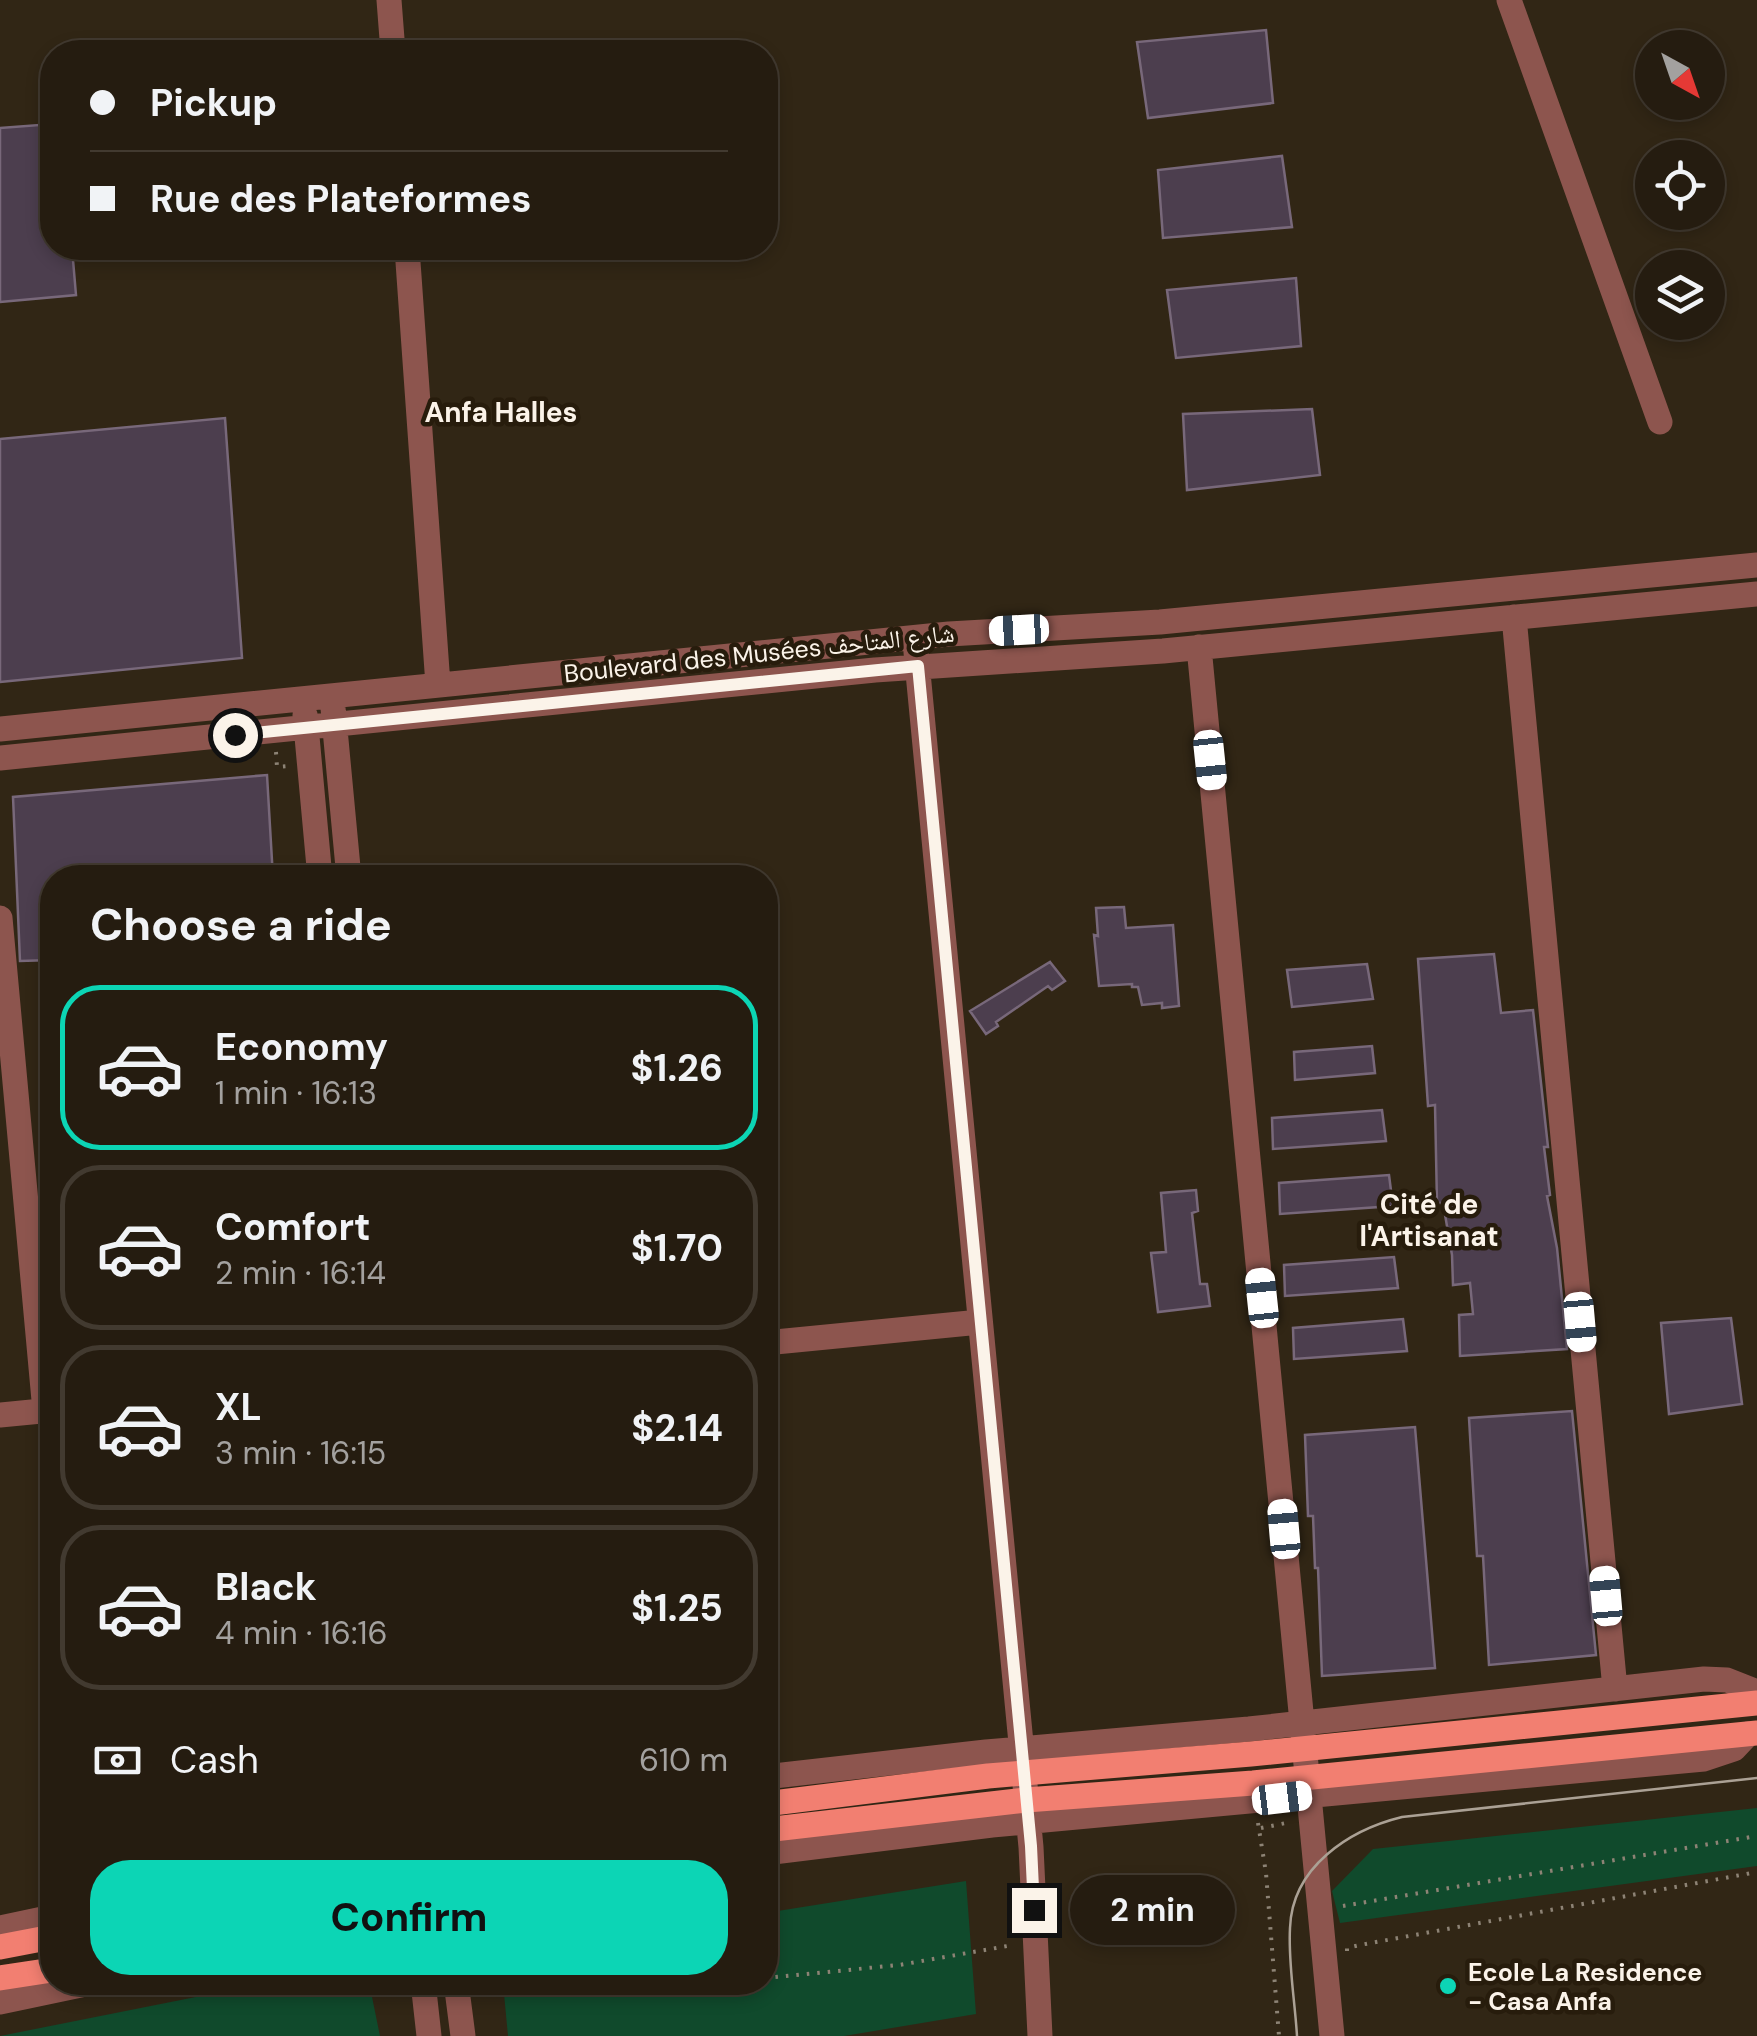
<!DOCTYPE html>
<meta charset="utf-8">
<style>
body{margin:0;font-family:"DM Sans","Noto Naskh Arabic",sans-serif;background:#31291e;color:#f1f3f6;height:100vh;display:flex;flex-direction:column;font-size:38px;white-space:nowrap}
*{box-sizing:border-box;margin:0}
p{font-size:32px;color:#a3a19f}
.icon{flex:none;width:55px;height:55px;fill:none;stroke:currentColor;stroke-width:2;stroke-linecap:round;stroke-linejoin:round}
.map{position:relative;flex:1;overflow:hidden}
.drawer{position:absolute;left:40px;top:865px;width:738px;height:1130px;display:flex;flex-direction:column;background:#251c10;border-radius:40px;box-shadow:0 5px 15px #0003,0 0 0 2px #423a30}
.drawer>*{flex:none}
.top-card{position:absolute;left:40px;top:40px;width:738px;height:220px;border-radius:40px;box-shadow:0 5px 15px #0003,0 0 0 2px #423a30;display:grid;align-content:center;height:220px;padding:0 50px;background:#251c10}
.needle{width:65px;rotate:140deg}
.fabs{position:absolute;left:1635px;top:30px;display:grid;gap:20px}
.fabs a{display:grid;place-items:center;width:90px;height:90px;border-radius:50%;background:#251c10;box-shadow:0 5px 15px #0003,0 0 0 2px #423a30;font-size:50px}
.end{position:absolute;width:45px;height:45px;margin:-22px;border:12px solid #fbf3e9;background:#111;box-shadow:0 0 0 5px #111}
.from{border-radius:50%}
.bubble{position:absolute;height:70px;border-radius:35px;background:#251c10;box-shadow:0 5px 15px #0003,0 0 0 2px #423a30;font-size:32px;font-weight:700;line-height:70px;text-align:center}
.car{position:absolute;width:30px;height:60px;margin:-30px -15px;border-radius:12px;box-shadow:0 0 8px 2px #0007;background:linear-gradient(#fff 24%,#345 0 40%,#fff 0 76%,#345 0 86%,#fff 0)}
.top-card b{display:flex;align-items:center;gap:35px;height:95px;font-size:38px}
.top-card b+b{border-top:2px solid #423a30}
.top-card i{width:25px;height:25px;background:#f1f3f6}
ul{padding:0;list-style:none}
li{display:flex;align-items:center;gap:30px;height:165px;margin:0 20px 15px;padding:0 30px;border:5px solid #423a30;border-radius:40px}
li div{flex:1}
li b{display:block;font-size:38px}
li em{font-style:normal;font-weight:700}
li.on{border-color:#0cd5b5}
li>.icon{width:90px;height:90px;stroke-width:1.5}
h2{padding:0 50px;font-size:45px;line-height:120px}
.pay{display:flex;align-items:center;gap:25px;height:110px;padding:0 50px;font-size:38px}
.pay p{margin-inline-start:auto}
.button{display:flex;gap:20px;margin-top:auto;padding:20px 50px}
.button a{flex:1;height:115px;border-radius:40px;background:#0cd5b5;color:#111;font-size:40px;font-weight:700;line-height:115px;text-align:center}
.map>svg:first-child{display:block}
</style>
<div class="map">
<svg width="1757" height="2036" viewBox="0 0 1757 2036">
<rect width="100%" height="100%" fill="#312615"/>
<path fill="#104a2c" d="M1757,1808V1866L1340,1923L1332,1891L1373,1849Z
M966,1881L976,2014L844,2036H508L503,1983L765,1982V1913Z
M369,1982L380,2036H0L266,1983Z"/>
<path fill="#4c3e4e" stroke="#78687a" stroke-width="2.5" d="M1266,30L1273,103L1148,118L1137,42Z
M52,124V248H72L76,295L0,302V128Z
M1282,156L1292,227L1163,238L1158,170Z
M1296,278L1301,346L1176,358L1167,290Z
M1312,409L1320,475L1187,490L1183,414Z
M225,418L242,658L0,682V439Z
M267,775L273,878H52V960L20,961L13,797Z
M1124,907L1126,928L1173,925L1179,1006L1162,1008V1003L1142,1005L1138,987H1132V984L1099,986L1094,935L1098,936L1096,908Z
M1494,954L1501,1013L1533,1010L1548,1147H1544L1550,1195L1547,1196L1557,1248L1567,1349L1460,1356L1459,1315L1473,1314L1470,1283L1453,1285L1452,1255L1443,1203H1437L1435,1105L1428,1106L1418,959Z
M1050,962L1065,981L1052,990L1048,986L996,1022L998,1026L986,1034L970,1011Z
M1367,964L1373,999L1292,1007L1287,970Z
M1372,1046L1375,1073L1295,1080L1294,1052Z
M1382,1110L1386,1141L1273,1149L1272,1118Z
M1389,1175L1393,1206L1280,1214L1279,1183Z
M1196,1190L1198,1211L1192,1213L1200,1284H1207L1210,1306L1158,1312L1151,1253L1166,1252L1161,1193Z
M1394,1257L1398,1288L1285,1296L1284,1265Z
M1731,1318L1742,1404L1669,1414L1661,1323Z
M1403,1319L1407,1351L1294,1359L1293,1328Z
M1572,1411L1596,1655L1489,1665L1483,1556H1477L1469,1418Z
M1415,1427L1435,1668L1322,1676L1318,1568H1315L1313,1516H1308L1305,1435Z"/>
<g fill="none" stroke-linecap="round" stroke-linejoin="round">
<path stroke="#8d8375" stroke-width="4" stroke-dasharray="2.5 8" stroke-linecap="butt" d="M276,752L277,767L288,766
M1258,1823L1266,1873L1279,2036
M1261,1828L1291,1822
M1343,1906L1757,1836
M1347,1951V1948L1360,1945L1757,1872
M765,1978L899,1965L1013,1945"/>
<path stroke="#8d554e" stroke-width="25" d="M389,0L393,52
M1509,0L1660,422
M407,248L438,685
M1514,617L1615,1689
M1199,647L1332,2036
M916,652L1031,1847L1040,2036
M333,708L349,878
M305,715L320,878
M0,729L949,634L1160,622L1757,565
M0,758L875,670L1163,651L1757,594
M0,918L45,1411
M765,1343L980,1322
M0,1415L52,1410
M765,1777L986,1752L1249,1729L1704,1679L1727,1680L1757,1692
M765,1853L992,1825L1704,1759L1734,1749L1748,1734
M0,1928L52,1917
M423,1982L429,2036
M456,1982L463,2036
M0,2002L95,1982"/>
<path stroke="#f27f71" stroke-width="25" d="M765,1804L988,1776L1251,1754L1757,1703
M765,1830L1026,1800L1253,1783L1757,1733
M0,1947L52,1937
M0,1978L52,1970"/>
<path stroke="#aba195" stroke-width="2.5" d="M1297,2036C1295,2001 1288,1963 1290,1928C1292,1867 1349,1830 1402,1817L1757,1778"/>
</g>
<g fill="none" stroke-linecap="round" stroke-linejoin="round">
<path stroke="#fbf3e9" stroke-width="12" d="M235,735L918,666L1031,1846L1034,1910"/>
</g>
<circle fill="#0cd5b5" stroke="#271c0c" stroke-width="4" cx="1448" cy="1986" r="10"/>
<g text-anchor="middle" stroke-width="9" stroke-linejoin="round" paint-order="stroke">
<g font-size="25" fill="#fbf3e9" stroke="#271c0c">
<text transform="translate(759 653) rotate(-6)" y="9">Boulevard des Musées شارع المتاحف</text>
</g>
<g font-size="25" font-weight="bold" fill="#fbf3e9" stroke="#271c0c" text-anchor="start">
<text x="1468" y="1981">Ecole La Residence<tspan x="1468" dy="29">- Casa Anfa</tspan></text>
</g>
<g font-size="28" font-weight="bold" fill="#fbf3e9" stroke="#271c0c">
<text x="501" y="422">Anfa Halles</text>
<text x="1429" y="1214">Cité de<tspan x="1429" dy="32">l'Artisanat</tspan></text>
</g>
</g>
</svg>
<div class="fabs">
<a><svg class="needle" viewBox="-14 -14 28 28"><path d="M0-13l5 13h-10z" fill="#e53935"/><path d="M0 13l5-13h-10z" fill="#a3a19f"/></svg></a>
<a><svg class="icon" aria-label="locate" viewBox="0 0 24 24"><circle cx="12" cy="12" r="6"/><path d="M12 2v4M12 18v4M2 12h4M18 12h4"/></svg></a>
<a><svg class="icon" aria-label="layers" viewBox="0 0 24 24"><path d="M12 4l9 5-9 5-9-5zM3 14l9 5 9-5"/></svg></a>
</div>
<i class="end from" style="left:235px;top:735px"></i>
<i class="end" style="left:1034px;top:1910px"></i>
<div class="bubble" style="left:1070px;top:1875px;width:165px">2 min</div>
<i class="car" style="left:1019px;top:630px;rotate:267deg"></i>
<i class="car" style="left:1210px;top:760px;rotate:174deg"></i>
<i class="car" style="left:1262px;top:1298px;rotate:354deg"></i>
<i class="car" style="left:1580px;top:1322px;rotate:175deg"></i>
<i class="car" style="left:1284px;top:1529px;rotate:355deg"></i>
<i class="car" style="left:1606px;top:1596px;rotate:355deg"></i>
<i class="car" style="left:1282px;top:1798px;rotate:83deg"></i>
<div class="top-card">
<b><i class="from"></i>Pickup</b>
<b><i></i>Rue des Plateformes</b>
</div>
<section class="drawer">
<h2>Choose a ride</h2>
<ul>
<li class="on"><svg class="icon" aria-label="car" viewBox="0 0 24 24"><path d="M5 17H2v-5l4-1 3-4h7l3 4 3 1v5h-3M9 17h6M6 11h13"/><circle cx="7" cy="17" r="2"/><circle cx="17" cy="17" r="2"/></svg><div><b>Economy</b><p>1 min · 16:13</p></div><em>$1.26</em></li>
<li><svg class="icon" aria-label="car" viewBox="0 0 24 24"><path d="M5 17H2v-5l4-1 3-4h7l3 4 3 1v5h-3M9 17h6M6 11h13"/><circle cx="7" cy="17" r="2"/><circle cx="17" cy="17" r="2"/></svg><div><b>Comfort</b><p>2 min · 16:14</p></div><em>$1.70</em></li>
<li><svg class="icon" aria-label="car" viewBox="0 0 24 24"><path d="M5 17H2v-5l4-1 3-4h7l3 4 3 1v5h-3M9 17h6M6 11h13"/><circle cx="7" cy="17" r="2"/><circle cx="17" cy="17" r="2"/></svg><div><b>XL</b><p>3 min · 16:15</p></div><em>$2.14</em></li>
<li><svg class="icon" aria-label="car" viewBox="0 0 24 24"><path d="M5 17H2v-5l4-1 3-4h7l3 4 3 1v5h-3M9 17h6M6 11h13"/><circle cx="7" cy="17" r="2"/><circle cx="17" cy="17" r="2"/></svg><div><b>Black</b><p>4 min · 16:16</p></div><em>$1.25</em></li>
</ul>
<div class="pay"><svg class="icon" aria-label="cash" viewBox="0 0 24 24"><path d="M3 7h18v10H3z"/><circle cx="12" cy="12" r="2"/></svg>Cash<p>610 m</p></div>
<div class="button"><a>Confirm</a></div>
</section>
</div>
